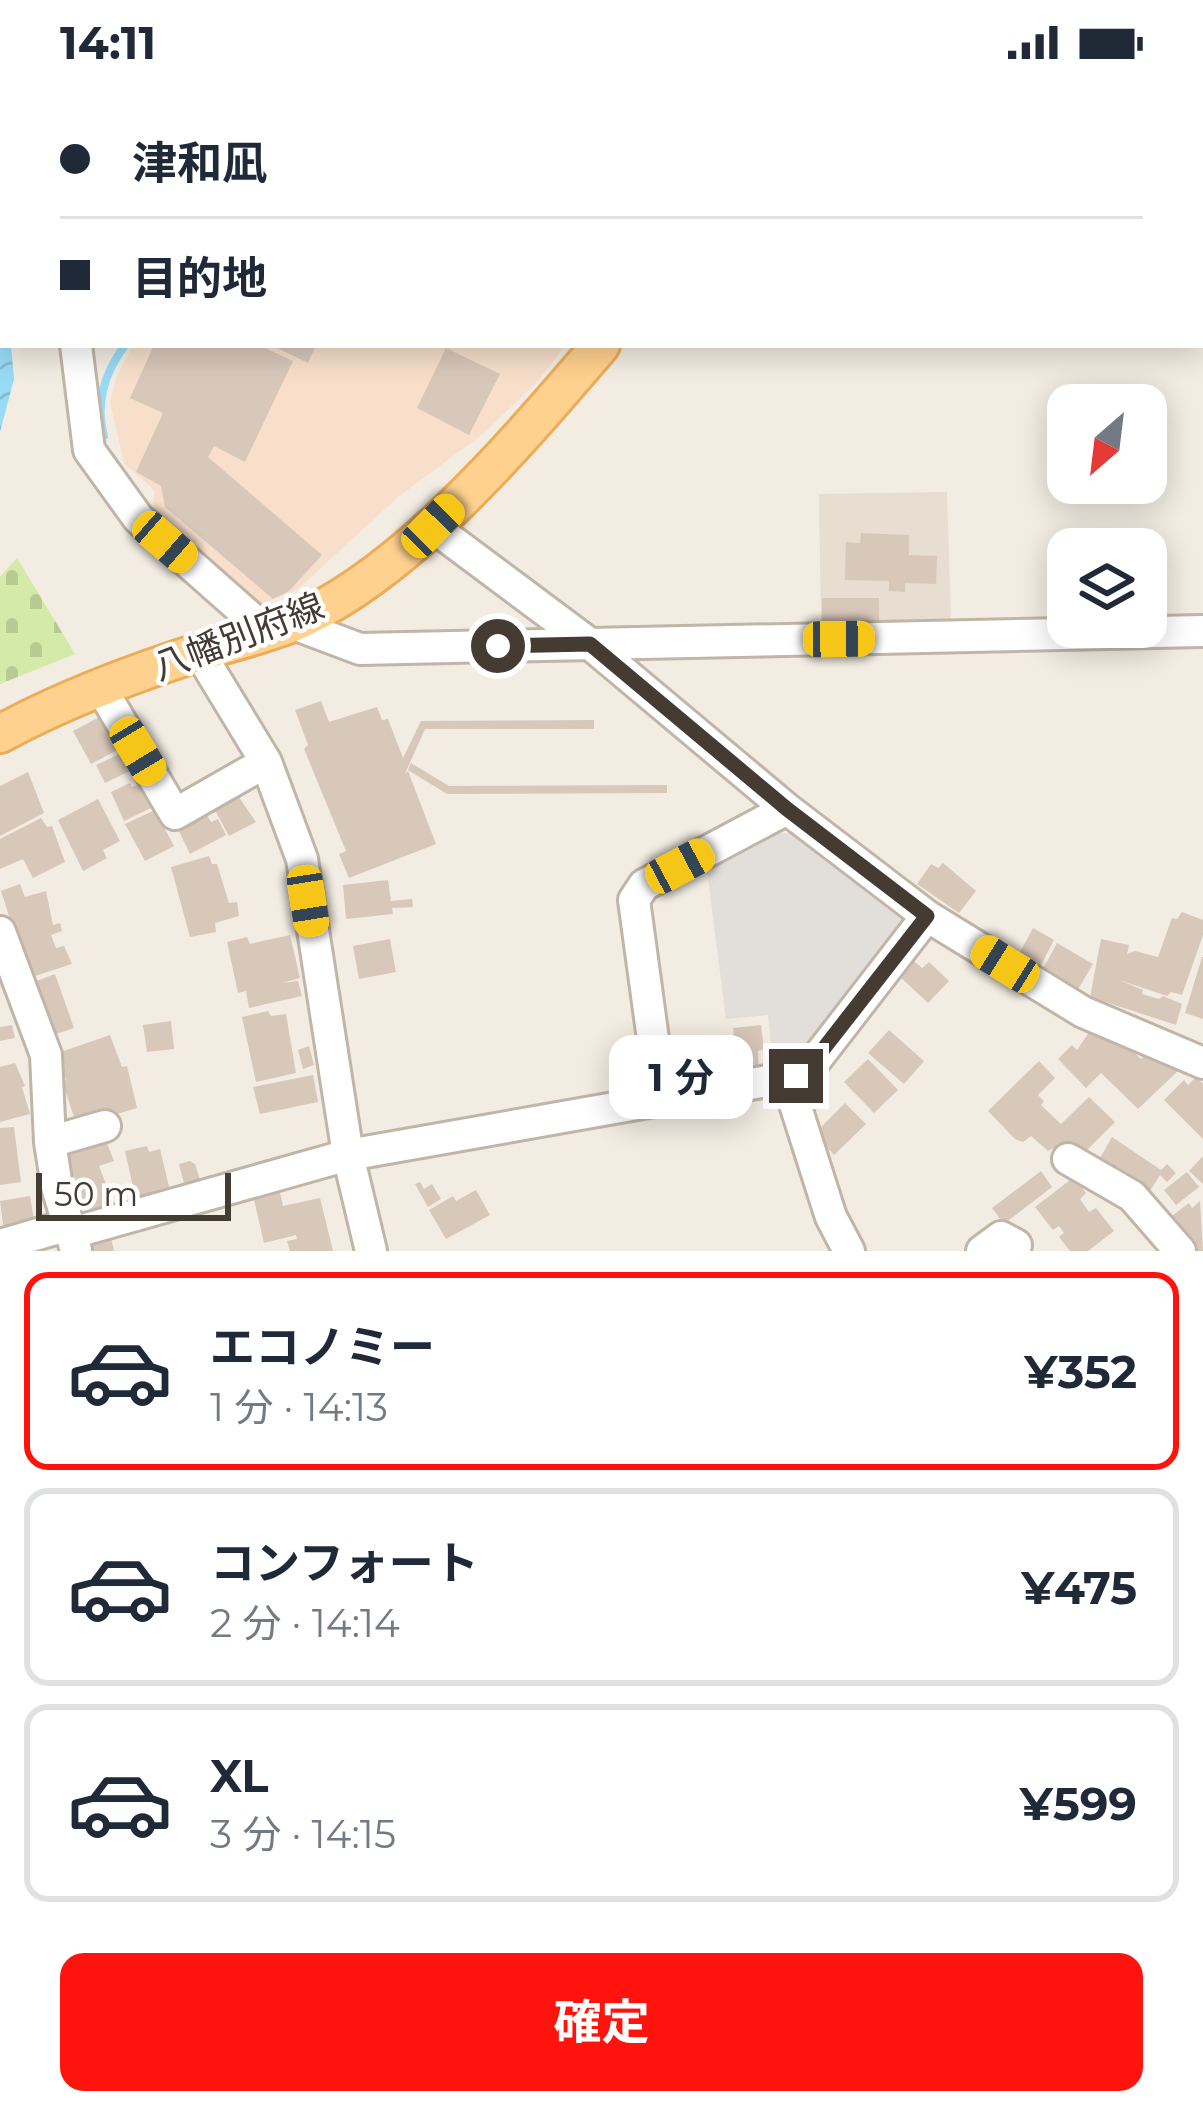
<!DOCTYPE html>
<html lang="ja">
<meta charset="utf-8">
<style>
body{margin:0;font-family:Montserrat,"Noto Sans JP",sans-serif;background:#f6f6f7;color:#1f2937;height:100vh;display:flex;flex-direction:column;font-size:45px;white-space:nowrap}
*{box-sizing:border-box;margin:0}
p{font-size:39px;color:#747a83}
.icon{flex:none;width:66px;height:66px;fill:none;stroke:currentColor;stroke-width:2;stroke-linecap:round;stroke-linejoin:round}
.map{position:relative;height:1167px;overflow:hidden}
.side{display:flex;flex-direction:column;background:#fff;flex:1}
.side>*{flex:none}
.hud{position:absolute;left:0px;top:0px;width:1203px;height:264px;box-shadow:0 6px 30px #0003;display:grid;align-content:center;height:264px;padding:0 60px;background:#fff}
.needle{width:78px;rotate:208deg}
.tools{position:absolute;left:1047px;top:300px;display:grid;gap:24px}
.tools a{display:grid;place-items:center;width:120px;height:120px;border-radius:24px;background:#fff;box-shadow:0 6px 30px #0003;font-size:60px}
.scale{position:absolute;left:36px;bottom:30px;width:195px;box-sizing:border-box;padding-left:12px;border:6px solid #443b32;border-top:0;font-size:33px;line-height:42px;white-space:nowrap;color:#443b32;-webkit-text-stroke:9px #fff;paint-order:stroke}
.end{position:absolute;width:54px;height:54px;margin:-27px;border:15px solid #443b32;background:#fff;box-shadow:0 0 0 6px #fff}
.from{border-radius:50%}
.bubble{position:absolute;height:84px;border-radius:24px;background:#fff;box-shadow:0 6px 30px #0003;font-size:39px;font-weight:700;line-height:84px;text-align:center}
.car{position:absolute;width:36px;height:72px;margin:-36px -18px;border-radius:15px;box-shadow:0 0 9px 3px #0007;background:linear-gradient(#f5c518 24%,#345 0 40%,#f5c518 0 76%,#345 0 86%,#f5c518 0)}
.hud b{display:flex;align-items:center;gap:42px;height:114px;font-size:45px}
.hud b+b{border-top:3px solid #e0e1e3}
.hud i{width:30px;height:30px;background:#1f2937}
ul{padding:21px 0 0;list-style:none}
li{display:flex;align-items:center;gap:36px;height:198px;margin:0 24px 18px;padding:0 36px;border:6px solid #e0e1e3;border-radius:24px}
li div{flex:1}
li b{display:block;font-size:45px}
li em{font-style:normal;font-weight:700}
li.on{border-color:#ff130d}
li>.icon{width:108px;height:108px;stroke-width:1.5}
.action{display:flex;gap:24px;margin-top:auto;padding:24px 60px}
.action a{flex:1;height:138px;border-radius:24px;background:#ff130d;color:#fff;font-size:48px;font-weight:700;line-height:138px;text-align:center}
.status{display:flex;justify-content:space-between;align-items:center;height:84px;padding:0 60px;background:#fff;direction:ltr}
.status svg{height:33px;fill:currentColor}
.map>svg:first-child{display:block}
</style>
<div class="status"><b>14:11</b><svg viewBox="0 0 49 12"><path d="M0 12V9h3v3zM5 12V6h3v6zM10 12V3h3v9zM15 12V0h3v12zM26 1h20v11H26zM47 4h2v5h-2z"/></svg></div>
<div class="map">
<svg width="1203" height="1167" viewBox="0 0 1203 1167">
<defs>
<pattern id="cemetery-stones" width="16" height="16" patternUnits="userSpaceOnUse" patternTransform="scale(3)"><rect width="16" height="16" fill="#d4eaa8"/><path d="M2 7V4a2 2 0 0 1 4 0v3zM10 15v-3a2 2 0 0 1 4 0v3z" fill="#b7ca91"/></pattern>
<pattern id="water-waves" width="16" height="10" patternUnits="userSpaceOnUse" patternTransform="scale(3)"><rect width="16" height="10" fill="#99daf4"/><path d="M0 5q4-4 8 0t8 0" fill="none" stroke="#85bcd2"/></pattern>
</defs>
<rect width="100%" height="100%" fill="#f2ece2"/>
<path fill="#e7ddd0" d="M0,0H220L3,3V35Z
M947,408L951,538L821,539L819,410Z"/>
<path fill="#f7dfcb" d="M256,0H580L587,3H254Z
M133,261H566L537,298L484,349L398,413L298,505L256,522L154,433V406L124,379L110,318L116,294Z"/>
<path fill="url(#cemetery-stones)" d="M17,474L75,570L0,600V493Z"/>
<path fill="#e2dfdb" d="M791,749L907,835L805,975L774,987L768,931L726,935L706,779L763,750Z"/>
<path fill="url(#water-waves)" d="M0,172L3,261H11L14,295L0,348Z"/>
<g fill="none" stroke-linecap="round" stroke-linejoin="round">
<path stroke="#99daf4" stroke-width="8" d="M104,352C95,319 105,288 125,261"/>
</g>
<path fill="#d8c8ba" d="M154,261H259L293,277L245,378L214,362L208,373L322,471L289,507L273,515L165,423L161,402L136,388L163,329L130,314Z
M271,261H316L308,279Z
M446,264L500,290L469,351L417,324Z
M861,449L909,451V471L937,472L936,500L905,499V508L889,507V497L845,496L846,458L860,459Z
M822,514H879V537H822Z
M321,617L329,638L377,623L382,636L388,635L403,674L421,637L594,636V645H425L405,690L408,687L436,760L349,794L339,770L346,767L304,665L308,661L295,626Z
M107,629L125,662L91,680L73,647Z
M122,669L130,687L105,699L96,681Z
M411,679L449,702L667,701V709L447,710L408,686Z
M28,688L44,729L0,752V702Z
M130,699L132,703L140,700L151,724L124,737L111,708Z
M236,709L256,738L229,752L212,721Z
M98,715L120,757L103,766L107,774L83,787L58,736Z
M155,726L174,762L145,777L125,740Z
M204,726L211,738L218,735L226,751L190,770L176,741Z
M41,734L47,743L52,742L65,778L33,794L23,775L0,785V755Z
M209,772L212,780H217L229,819L237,818L239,832L215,839L216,848L190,853L171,783Z
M943,779L976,807L959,829L917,800L931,780L938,784Z
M388,796L391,817L412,815L413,823L392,824L393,830L346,835L343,801Z
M20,800L25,813L46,807L53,841L60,839L62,847L51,851L56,864L64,862L72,880L29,894L1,807Z
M1182,828L1203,836V851L1182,911L1171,908L1167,912L1119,896L1143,906L1142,910L1159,915L1163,912L1182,920L1176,941L1090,913L1101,855L1129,861L1127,870L1135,867L1158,873L1172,834L1177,835Z
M1033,844L1054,856L1040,883L1018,872Z
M290,851L300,894L282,899L298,897L302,912L249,924L246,907L238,909L227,858L247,853L250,860Z
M390,855L396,888L359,895L353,862Z
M1057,859L1093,880L1077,907L1042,887Z
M1202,873H1203V935L1185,929Z
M910,874L922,884L929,878L949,897L928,919L896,889Z
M55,890L74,944L50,952L31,899Z
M268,927L271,932L286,930L296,989L256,998L242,933Z
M171,937L174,965L147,968L143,941Z
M12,941L15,954L0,957V943Z
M761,941L764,965L758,967L759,985L737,987L733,944Z
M1100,944L1114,959L1119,954L1141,975L1156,961L1180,985L1138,1025L1101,989L1086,1004L1058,975L1072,961L1077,966L1090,947L1094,950Z
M889,946L924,977L904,1000L868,969Z
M110,951L122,983L127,982L137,1024L77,1042L62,997L66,996L58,969Z
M309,962L314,981L303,985L298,966Z
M868,975L898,1006L874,1029L844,998Z
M1039,977L1055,994L1038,1011L1044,1017L1041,1021L1061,1040L1089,1013L1115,1038L1079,1074L1062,1072L1053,1064L1048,1067L1031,1052L1023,1058L1015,1055L988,1027Z
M15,979L25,1002L22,1003L30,1030L0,1038V983Z
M313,991L318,1018L260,1030L253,1003Z
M1196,993L1203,1000V1055L1164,1016L1184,996L1188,1001Z
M845,1019L866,1040L834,1071L814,1050Z
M14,1043L21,1098L0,1101V1044Z
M103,1049L114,1077L99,1082L115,1123L80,1134L58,1066Z
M1112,1053L1161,1086L1167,1080L1176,1089L1167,1098L1160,1091L1145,1115L1095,1083Z
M147,1062L149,1068L160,1065L170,1107L136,1116L125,1067Z
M1203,1072V1100L1189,1087Z
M190,1077L195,1080L201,1099L185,1103L179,1080Z
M1041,1087L1052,1103L1004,1140L992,1124Z
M1187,1088L1199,1103L1176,1121L1164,1106Z
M1074,1093L1086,1109L1080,1115L1089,1128L1096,1124L1114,1147L1088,1167H1070L1059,1153L1064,1149L1059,1142L1053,1146L1035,1123Z
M420,1098L424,1105L432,1100L441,1115L428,1123L415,1100Z
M279,1104L283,1122L320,1114L333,1167H290L287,1157L297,1155L296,1151L264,1159L253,1111Z
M476,1106L490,1131L446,1155L429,1126L453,1112L456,1117Z
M30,1112L35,1142L4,1147L0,1117Z
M1200,1117L1203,1167H1187L1164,1138L1189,1119L1192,1124Z
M110,1149L114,1167H92L89,1154Z"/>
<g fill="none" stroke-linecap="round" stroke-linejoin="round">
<defs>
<path id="minor" d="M233,3L234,0
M0,13L4,0
M0,67L3,74
M76,261L89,366L138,434L266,547
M432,442L590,560L787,725L927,832L1083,928L1203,979
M291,539L360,565L1203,547
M199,568L266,678L302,775L348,1071L371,1167
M101,604L175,730L266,678
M0,848L46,971L50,1058L57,1103L76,1166
M787,995L831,1133L849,1167
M661,1014L634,816L644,801L787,725
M50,1058L105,1042
M1068,1075L1132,1112L1180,1167
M72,1149L348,1071L796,992L814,978L927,832
M0,1161L69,1141
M982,1167L1001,1153L1016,1161"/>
<path id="major" d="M778,3L780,0
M0,650C64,615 134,589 203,567C232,558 262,551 290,540C404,494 521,354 601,261"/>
</defs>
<use href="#minor" stroke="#c1b5a7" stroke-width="36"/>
<use href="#major" stroke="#ebad58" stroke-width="42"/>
<use href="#minor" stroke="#fff" stroke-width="30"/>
<use href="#major" stroke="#ffd18f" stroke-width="36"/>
</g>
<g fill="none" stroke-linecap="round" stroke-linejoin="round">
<path stroke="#443b32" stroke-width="15" d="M498,562L590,560L787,725L927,832L814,977L796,992"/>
</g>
<g text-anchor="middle" stroke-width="9" stroke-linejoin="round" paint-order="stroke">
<g font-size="36" fill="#443b32" stroke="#fff">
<text transform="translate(238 552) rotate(-21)" y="13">八幡別府線</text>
</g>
</g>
</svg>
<div class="tools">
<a><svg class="needle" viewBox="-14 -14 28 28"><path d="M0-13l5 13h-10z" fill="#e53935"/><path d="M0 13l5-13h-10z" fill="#747a83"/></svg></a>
<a><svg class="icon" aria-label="layers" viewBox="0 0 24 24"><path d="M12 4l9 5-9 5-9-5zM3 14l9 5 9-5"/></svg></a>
</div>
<div class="scale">50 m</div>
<i class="end from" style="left:498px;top:562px"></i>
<i class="end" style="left:796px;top:992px"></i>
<div class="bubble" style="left:609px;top:951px;width:144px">1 分</div>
<i class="car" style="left:433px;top:442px;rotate:44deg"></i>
<i class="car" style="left:165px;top:458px;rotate:131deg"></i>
<i class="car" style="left:839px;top:555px;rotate:89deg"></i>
<i class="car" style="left:138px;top:667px;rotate:149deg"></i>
<i class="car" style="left:680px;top:782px;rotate:62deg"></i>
<i class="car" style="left:308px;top:817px;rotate:171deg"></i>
<i class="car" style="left:1005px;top:880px;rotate:302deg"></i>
<div class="hud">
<b><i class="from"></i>津和凪</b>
<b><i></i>目的地</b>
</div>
</div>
<section class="side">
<ul>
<li class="on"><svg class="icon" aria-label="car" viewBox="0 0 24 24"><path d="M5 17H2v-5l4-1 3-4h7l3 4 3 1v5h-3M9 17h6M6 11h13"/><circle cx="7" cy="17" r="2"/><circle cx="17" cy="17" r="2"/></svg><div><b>エコノミー</b><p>1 分 · 14:13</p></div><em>¥352</em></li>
<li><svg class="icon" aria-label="car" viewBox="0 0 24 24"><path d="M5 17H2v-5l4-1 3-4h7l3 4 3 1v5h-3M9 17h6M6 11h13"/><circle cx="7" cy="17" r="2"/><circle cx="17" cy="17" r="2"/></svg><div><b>コンフォート</b><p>2 分 · 14:14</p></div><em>¥475</em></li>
<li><svg class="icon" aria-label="car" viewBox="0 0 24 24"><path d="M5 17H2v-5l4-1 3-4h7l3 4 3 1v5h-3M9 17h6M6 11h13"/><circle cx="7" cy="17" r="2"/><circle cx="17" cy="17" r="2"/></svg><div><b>XL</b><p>3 分 · 14:15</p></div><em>¥599</em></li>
</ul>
<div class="action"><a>確定</a></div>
</section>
